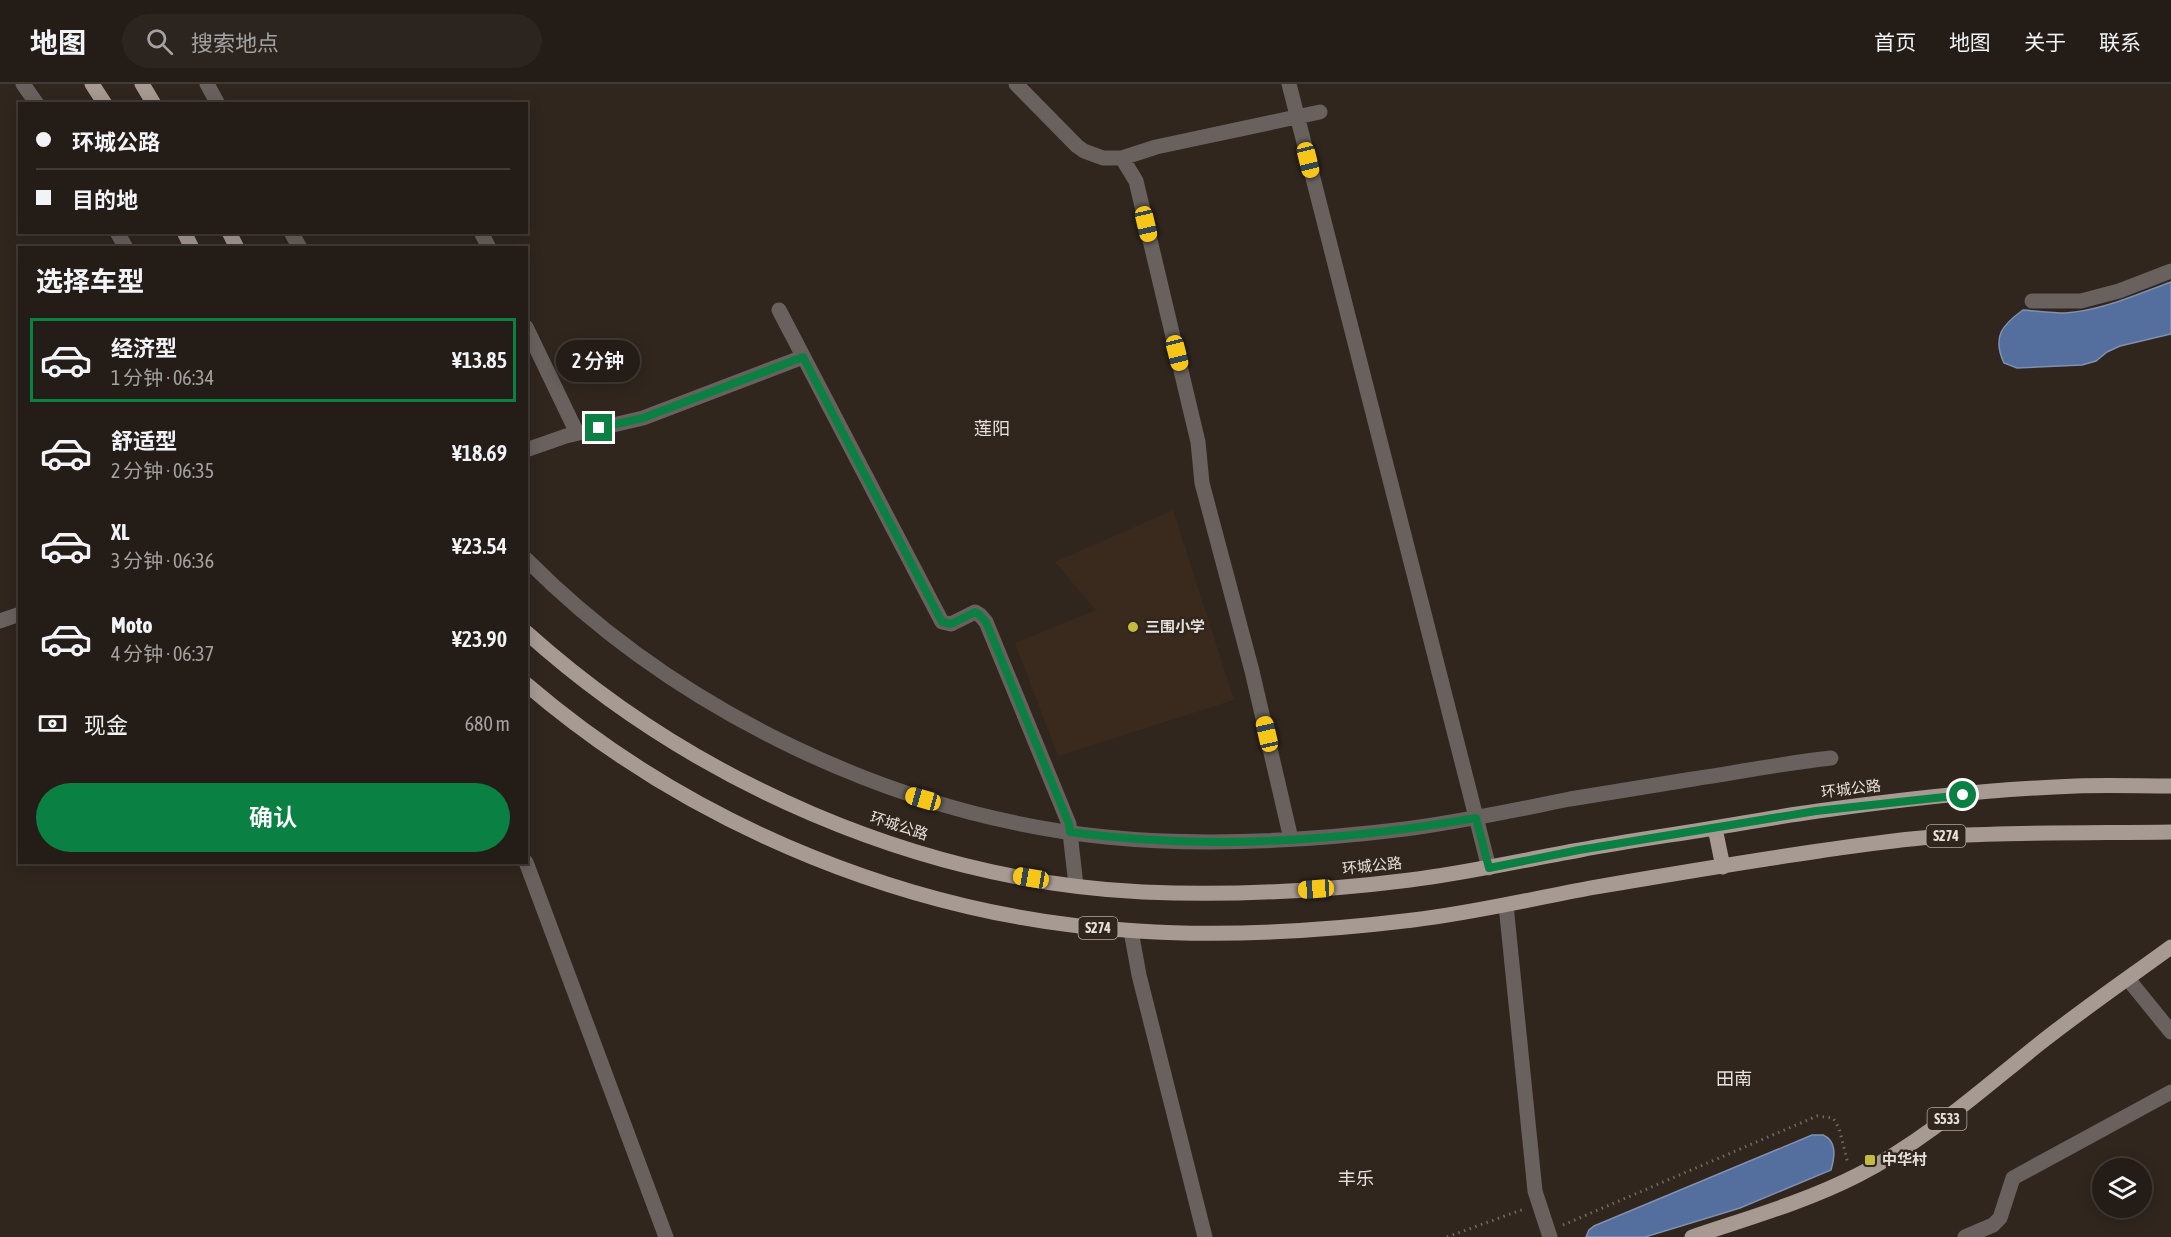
<!DOCTYPE html>
<html lang="zh">
<meta charset="utf-8">
<style>
body{margin:0;font-family:"Asap Condensed","Noto Sans SC",sans-serif;background:#2c251f;color:#f1f3f6;height:100vh;display:flex;flex-direction:column;font-size:22px;white-space:nowrap}
*{box-sizing:border-box;margin:0}
p{font-size:20px;color:#a3a1a1}
.icon{flex:none;width:33px;height:33px;fill:none;stroke:currentColor;stroke-width:2;stroke-linecap:round;stroke-linejoin:round}
.map{position:relative;flex:1;overflow:hidden}
.panel{position:absolute;left:18px;top:162px;width:510px;height:618px;display:flex;flex-direction:column;background:#241c16;border-radius:0px;box-shadow:0 3px 15px #0003,0 0 0 2px #413a35}
.panel>*{flex:none}
.banner{position:absolute;left:18px;top:18px;width:510px;height:132px;border-radius:0px;box-shadow:0 3px 15px #0003,0 0 0 2px #413a35;display:grid;align-content:center;height:132px;padding:0 18px;background:#241c16}
.controls{position:absolute;left:2092px;top:1074px;display:grid;gap:12px}
.controls a{display:grid;place-items:center;width:60px;height:60px;border-radius:50%;background:#241c16;box-shadow:0 3px 15px #0003,0 0 0 2px #413a35;font-size:30px}
.end{position:absolute;width:27px;height:27px;margin:-14px;border:8px solid #0b8043;background:#fff;box-shadow:0 0 0 3px #fff}
.from{border-radius:50%}
.bubble{position:absolute;height:42px;border-radius:21px;background:#241c16;box-shadow:0 3px 15px #0003,0 0 0 2px #413a35;font-size:20px;font-weight:600;line-height:42px;text-align:center}
.car{position:absolute;width:18px;height:36px;margin:-18px -9px;border-radius:8px;box-shadow:0 0 4px 2px #0007;background:linear-gradient(#f5c518 24%,#345 0 40%,#f5c518 0 76%,#345 0 86%,#f5c518 0)}
.banner b{display:flex;align-items:center;gap:21px;height:57px;font-size:22px}
.banner b+b{border-top:2px solid #413a35}
.banner i{width:15px;height:15px;background:#f1f3f6}
ul{padding:0;list-style:none}
li{display:flex;align-items:center;gap:18px;height:84px;margin:0 12px 9px;padding:0 6px;border:3px solid transparent;border-radius:0px}
li div{flex:1}
li b{display:block;font-size:22px}
li em{font-style:normal;font-weight:600}
li.current{border-color:#0b8043}
li>.icon{width:54px;height:54px;stroke-width:1.5}
h2{padding:0 18px;font-size:27px;line-height:72px}
.pay{display:flex;align-items:center;gap:15px;height:66px;padding:0 18px;font-size:22px}
.pay p{margin-inline-start:auto}
.button{display:flex;gap:12px;margin-top:auto;padding:12px 18px}
.button a{flex:1;height:69px;border-radius:36px;background:#0b8043;color:#fff;font-size:24px;font-weight:600;line-height:69px;text-align:center}
header{display:flex;align-items:center;gap:36px;box-sizing:border-box;height:84px;padding:0 30px;background:#241c16;border-bottom:2px solid #413a35}
header strong{font-size:28px}
nav{display:flex;gap:33px;margin-inline-start:auto;font-size:21px}
.search{width:420px;height:54px;background:#2c251f;display:flex;align-items:center;gap:15px;box-sizing:border-box;padding:0 21px;border-radius:33px;color:#a3a1a1;font-size:22px}
.map>svg:first-child{display:block}
</style>
<header>
<strong>地图</strong>
<div class="search"><svg class="icon" aria-label="search" viewBox="0 0 24 24"><circle cx="10" cy="10" r="6"/><path d="M15 15l6 6"/></svg>搜索地点</div>
<nav><a>首页</a><a>地图</a><a>关于</a><a>联系</a></nav>
</header>
<div class="map">
<svg width="2171" height="1153" viewBox="0 0 2171 1153">
<rect width="100%" height="100%" fill="#30261e"/>
<path fill="#392a1d" d="M1173,426L1234,616L1058,672L1015,559L1096,526L1055,478Z"/>
<path fill="#546e9d" stroke="#8090b0" stroke-width="1.5" d="M2171,198V250L2120,262L2107,268L2096,277L2082,281L2017,284L2004,279C1992,253 2002,241 2023,226C2037,227 2051,229 2065,229C2101,227 2138,210 2171,198Z
M1823,1051C1837,1057 1835,1072 1831,1086L1740,1124L1645,1153H1586L1589,1146L1594,1142L1812,1051Z"/>
<g fill="none" stroke-linecap="round" stroke-linejoin="round">
<path stroke="#726962" stroke-width="3" stroke-dasharray="1.5 4.5" stroke-linecap="butt" d="M1563,1141L1817,1032L1833,1034L1839,1044L1848,1080
M1447,1153L1524,1125"/>
<path stroke="#68615e" stroke-width="15" d="M23,0L37,20
M207,0L218,20
M1016,0L1077,62L1084,67L1103,74H1122L1156,63L1320,28
M1289,0L1489,784
M1122,74L1136,97L1198,358L1202,399L1252,587L1291,755
M117,148L126,164
M291,148L300,164
M481,148L489,164
M2032,217H2081L2119,207L2171,187
M779,226L942,538L951,540L975,528L980,531L986,538L1069,740L1076,801
M526,243L577,349
M526,366L566,352L643,334L803,273
M526,475C677,627 893,731 1106,753C1205,763 1307,757 1405,745C1460,738 1515,726 1570,715C1611,708 1652,702 1693,695C1739,688 1785,679 1831,674
M0,537L20,530
M526,778L666,1153
M1506,821L1535,1107L1550,1153
M1131,847L1139,891L1205,1153
M2128,895L2171,948
M1965,1153L1993,1141L2000,1134L2013,1094L2171,1008"/>
<path stroke="#a79a93" stroke-width="15" d="M92,0L105,20
M142,0L154,20
M184,148L192,164
M229,148L237,164
M526,548C693,698 918,797 1143,808C1232,812 1322,807 1410,796C1467,789 1523,776 1580,766C1622,758 1665,752 1708,745C1745,739 1781,732 1818,727C1904,715 1990,705 2076,702C2108,701 2139,702 2171,702
M526,600C694,744 917,835 1138,847C1229,853 1322,847 1413,836C1473,829 1531,815 1590,804C1666,791 1743,778 1819,767C1862,761 1905,754 1948,752C2022,748 2097,749 2171,748
M1715,744L1723,783
M1692,1153C1748,1134 1805,1118 1858,1091C1925,1057 1980,1007 2039,960C2082,926 2127,895 2171,863"/>
</g>
<g fill="none" stroke-linecap="round" stroke-linejoin="round">
<path stroke="#0b8043" stroke-width="8" d="M599,344L643,334L803,273L942,538L951,540L975,528L980,531L986,538L1069,740L1070,748C1204,767 1343,757 1476,734L1489,784L1579,766L1816,727L1963,711"/>
</g>
<g fill="#c4bc3e" stroke="#30261e" stroke-width="2">
<circle cx="1133" cy="543" r="6"/>
<rect x="1864" y="1070" width="12" height="12" rx="3"/>
</g>
<g text-anchor="middle" stroke-width="5" stroke-linejoin="round" paint-order="stroke">
<g fill="#30261e" stroke="#b0a8a2" stroke-width="1.5">
<rect x="1926.5" y="741" width="39" height="22" rx="4.5"/>
<rect x="1078.5" y="833" width="39" height="22" rx="4.5"/>
<rect x="1927.5" y="1024" width="39" height="22" rx="4.5"/>
</g>
<g font-size="14" font-weight="bold" fill="#e7e0db">
<text x="1946" y="757">S274</text>
<text x="1098" y="849">S274</text>
<text x="1947" y="1040">S533</text>
</g>
<g font-size="15" font-weight="bold" fill="#e7e0db" stroke="#30261e" text-anchor="start">
<text x="1145" y="548">三围小学</text>
<text x="1882" y="1081">中华村</text>
</g>
<g font-size="15" fill="#e7e0db" stroke="#30261e">
<text transform="translate(1851 705) rotate(-7)" y="5">环城公路</text>
<text transform="translate(899 742) rotate(18)" y="5">环城公路</text>
<text transform="translate(1372 782) rotate(-6)" y="5">环城公路</text>
</g>
<g font-size="18" fill="#e7e0db" stroke="#30261e">
<text x="992" y="351">莲阳</text>
<text x="1734" y="1001">田南</text>
<text x="1356" y="1101">丰乐</text>
</g>
</g>
</svg>
<div class="controls">
<a><svg class="icon" aria-label="layers" viewBox="0 0 24 24"><path d="M12 4l9 5-9 5-9-5zM3 14l9 5 9-5"/></svg></a>
</div>
<i class="end from" style="left:1963px;top:711px"></i>
<i class="end" style="left:599px;top:344px"></i>
<div class="bubble" style="left:556px;top:256px;width:84px">2 分钟</div>
<i class="car" style="left:1308px;top:76px;rotate:166deg"></i>
<i class="car" style="left:1146px;top:140px;rotate:167deg"></i>
<i class="car" style="left:1177px;top:269px;rotate:166deg"></i>
<i class="car" style="left:1267px;top:650px;rotate:347deg"></i>
<i class="car" style="left:923px;top:715px;rotate:286deg"></i>
<i class="car" style="left:1031px;top:794px;rotate:280deg"></i>
<i class="car" style="left:1316px;top:805px;rotate:266deg"></i>
<div class="banner">
<b><i class="from"></i>环城公路</b>
<b><i></i>目的地</b>
</div>
<section class="panel">
<h2>选择车型</h2>
<ul>
<li class="current"><svg class="icon" aria-label="car" viewBox="0 0 24 24"><path d="M5 17H2v-5l4-1 3-4h7l3 4 3 1v5h-3M9 17h6M6 11h13"/><circle cx="7" cy="17" r="2"/><circle cx="17" cy="17" r="2"/></svg><div><b>经济型</b><p>1 分钟 · 06:34</p></div><em>¥13.85</em></li>
<li><svg class="icon" aria-label="car" viewBox="0 0 24 24"><path d="M5 17H2v-5l4-1 3-4h7l3 4 3 1v5h-3M9 17h6M6 11h13"/><circle cx="7" cy="17" r="2"/><circle cx="17" cy="17" r="2"/></svg><div><b>舒适型</b><p>2 分钟 · 06:35</p></div><em>¥18.69</em></li>
<li><svg class="icon" aria-label="car" viewBox="0 0 24 24"><path d="M5 17H2v-5l4-1 3-4h7l3 4 3 1v5h-3M9 17h6M6 11h13"/><circle cx="7" cy="17" r="2"/><circle cx="17" cy="17" r="2"/></svg><div><b>XL</b><p>3 分钟 · 06:36</p></div><em>¥23.54</em></li>
<li><svg class="icon" aria-label="car" viewBox="0 0 24 24"><path d="M5 17H2v-5l4-1 3-4h7l3 4 3 1v5h-3M9 17h6M6 11h13"/><circle cx="7" cy="17" r="2"/><circle cx="17" cy="17" r="2"/></svg><div><b>Moto</b><p>4 分钟 · 06:37</p></div><em>¥23.90</em></li>
</ul>
<div class="pay"><svg class="icon" aria-label="cash" viewBox="0 0 24 24"><path d="M3 7h18v10H3z"/><circle cx="12" cy="12" r="2"/></svg>现金<p>680 m</p></div>
<div class="button"><a>确认</a></div>
</section>
</div>
